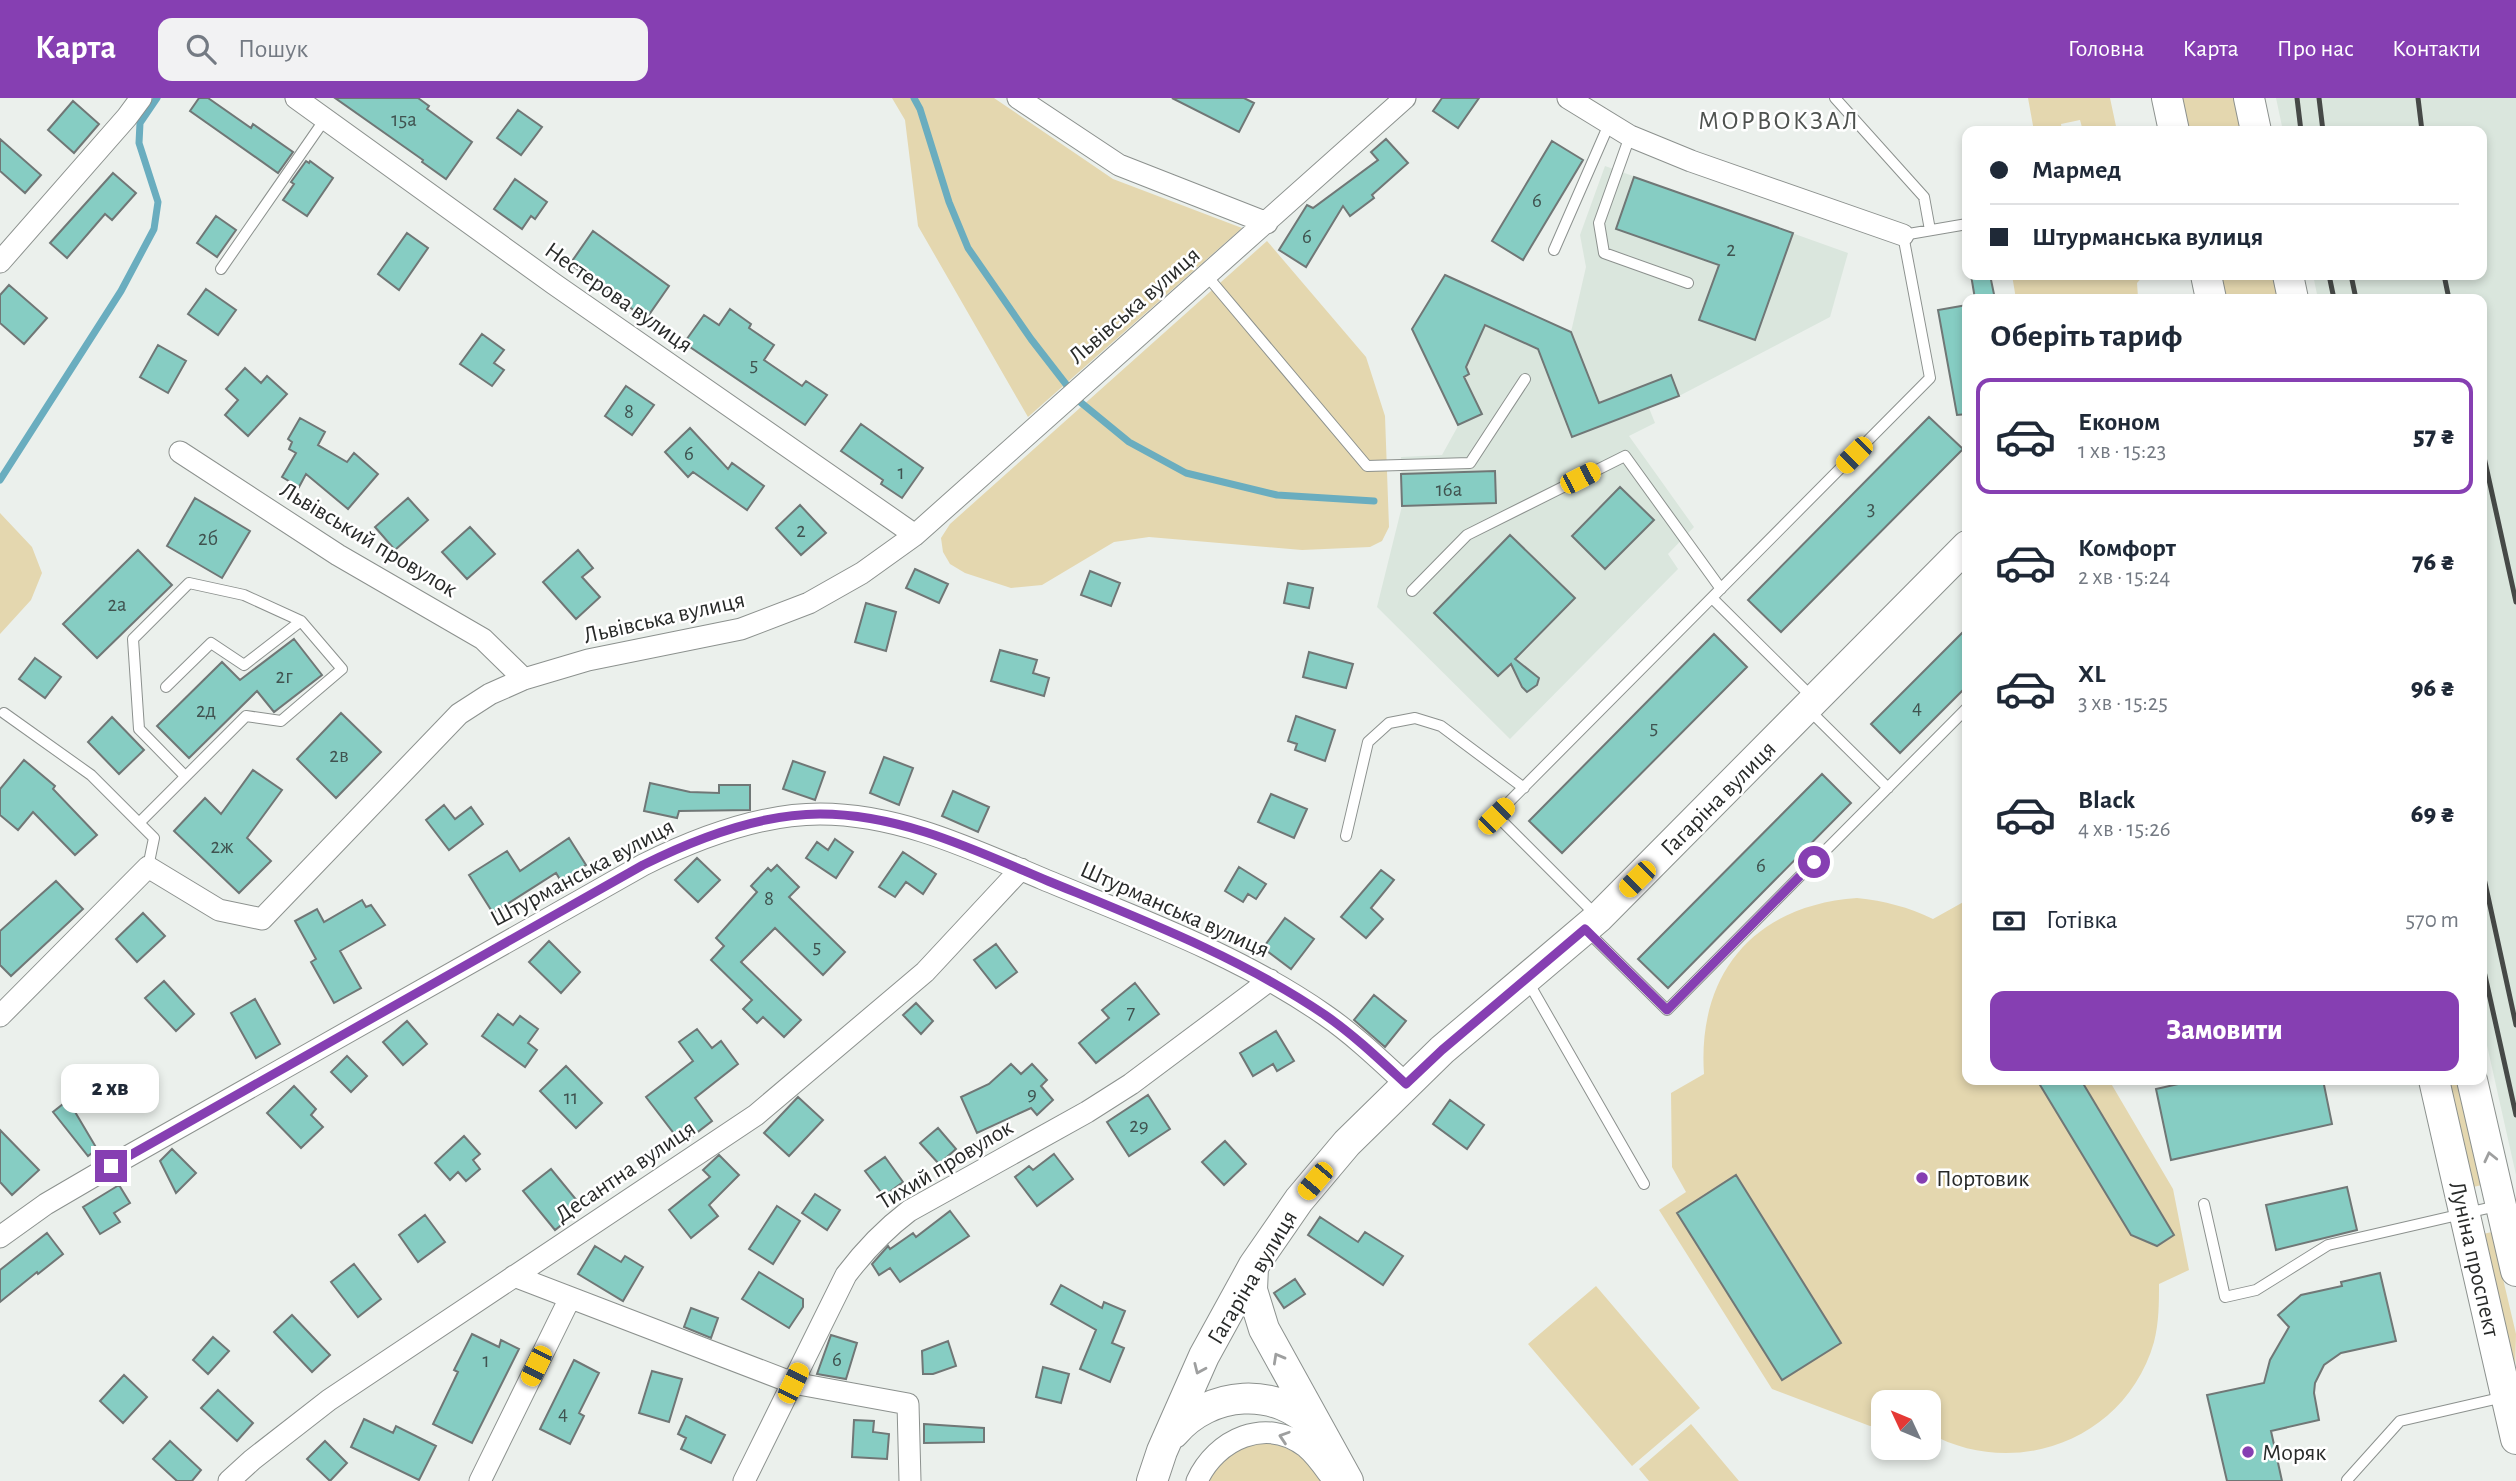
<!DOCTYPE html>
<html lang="uk">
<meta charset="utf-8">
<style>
body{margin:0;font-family:"Alegreya Sans",sans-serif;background:#f2f2f3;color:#1f2937;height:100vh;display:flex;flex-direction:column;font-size:26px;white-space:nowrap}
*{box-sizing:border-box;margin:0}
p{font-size:23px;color:#747a83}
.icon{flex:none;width:38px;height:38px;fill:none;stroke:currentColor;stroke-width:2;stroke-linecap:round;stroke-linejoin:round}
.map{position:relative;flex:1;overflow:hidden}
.details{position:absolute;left:1962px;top:196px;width:525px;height:791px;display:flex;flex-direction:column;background:#fff;border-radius:14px;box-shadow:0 4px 10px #0003}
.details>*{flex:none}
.hud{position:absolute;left:1962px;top:28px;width:525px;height:154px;border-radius:14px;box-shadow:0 4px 10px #0003;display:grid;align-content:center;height:154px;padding:0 28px;background:#fff}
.needle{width:46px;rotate:314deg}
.fabs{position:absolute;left:1871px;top:1292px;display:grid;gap:14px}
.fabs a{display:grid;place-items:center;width:70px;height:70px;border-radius:14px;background:#fff;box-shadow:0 4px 10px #0003;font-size:35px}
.end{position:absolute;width:32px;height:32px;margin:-16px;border:9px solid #863fb2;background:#fff;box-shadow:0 0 0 4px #fff}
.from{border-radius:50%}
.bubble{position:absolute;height:49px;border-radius:14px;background:#fff;box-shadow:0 4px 10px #0003;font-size:23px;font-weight:800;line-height:49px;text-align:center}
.car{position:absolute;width:21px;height:42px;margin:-21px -10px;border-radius:9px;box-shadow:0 0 5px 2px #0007;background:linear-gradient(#f5c518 24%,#345 0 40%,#f5c518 0 76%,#345 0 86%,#f5c518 0)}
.hud b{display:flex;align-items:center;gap:24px;height:66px;font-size:26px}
.hud b+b{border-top:2px solid #e0e1e3}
.hud i{width:18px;height:18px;background:#1f2937}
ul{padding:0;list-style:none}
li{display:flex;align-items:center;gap:21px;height:116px;margin:0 14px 10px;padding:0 14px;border:4px solid transparent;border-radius:14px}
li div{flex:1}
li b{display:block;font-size:26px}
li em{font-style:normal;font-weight:800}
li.active{border-color:#863fb2}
li>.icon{width:63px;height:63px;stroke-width:1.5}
h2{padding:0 28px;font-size:32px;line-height:84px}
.pay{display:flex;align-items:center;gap:18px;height:77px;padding:0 28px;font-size:26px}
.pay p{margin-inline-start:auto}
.button{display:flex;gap:14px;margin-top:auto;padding:14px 28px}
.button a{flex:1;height:80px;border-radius:14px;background:#863fb2;color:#fff;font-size:28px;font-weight:800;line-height:80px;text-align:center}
header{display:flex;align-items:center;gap:42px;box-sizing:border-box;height:98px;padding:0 35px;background:#863fb2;color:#fff}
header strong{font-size:33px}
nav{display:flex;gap:38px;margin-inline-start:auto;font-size:24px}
.search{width:490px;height:63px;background:#f2f2f3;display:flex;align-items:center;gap:18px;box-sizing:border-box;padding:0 24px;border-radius:14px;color:#747a83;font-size:26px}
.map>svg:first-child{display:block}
</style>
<header>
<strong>Карта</strong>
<div class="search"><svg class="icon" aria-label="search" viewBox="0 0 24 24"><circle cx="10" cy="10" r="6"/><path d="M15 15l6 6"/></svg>Пошук</div>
<nav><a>Головна</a><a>Карта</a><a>Про нас</a><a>Контакти</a></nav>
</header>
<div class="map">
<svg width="2516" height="1383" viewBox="0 0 2516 1383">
<rect width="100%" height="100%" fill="#ebf0ec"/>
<path fill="#dae6dd" d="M2276,0H2516V1077L2482,925V201H2318L2313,177H2482V33H2283Z
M1605,68L1848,155L1830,219L1679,298L1649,310L1655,325L1629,338L1694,429L1668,456L1678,471L1510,641L1377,509L1402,408L1401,359L1442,357L1458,328L1412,231L1445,177L1571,234L1586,169L1580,137Z"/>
<path fill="#e4d7af" d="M892,0H994L1113,81L1242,130L1028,319L918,128L905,22Z
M2028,0H2110L2117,33H2083L2080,22L2061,26L2062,33H2034Z
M2179,0H2236L2243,33H2187Z
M1267,143L1366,259L1385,318L1389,429L1382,443L1370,449L1302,452L1149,439L1114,444L1042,487L1011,490L965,475L950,466L943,454L941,440L950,426Z
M2012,177H2144L2137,185L2138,199L2135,201H2016Z
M2218,177H2275L2281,201H2224Z
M0,415L32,449L42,475L31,502L0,536Z
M1857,800C1885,803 1908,809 1933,821L1967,802V982H2109L2173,1091L2189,1172L2159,1186C2159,1205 2159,1225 2154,1244C2126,1342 2015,1383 1929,1335L1928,1304H1883V1328H1870L1772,1291L1659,1112L1686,1094L1672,1069L1671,995L1704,976C1697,874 1756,807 1857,800Z
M2448,982H2458L2482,1087L2473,1089Z
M2492,1134L2516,1236L2515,1273L2483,1136Z
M1596,1188L1700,1310L1632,1368L1528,1246Z
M1691,1326L1739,1383H1649L1639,1371Z
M1258,1345C1289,1345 1305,1359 1322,1383H1207C1221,1361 1232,1350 1258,1345Z"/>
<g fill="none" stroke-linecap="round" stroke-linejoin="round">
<path stroke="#6aadbf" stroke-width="7" d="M914,0L920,11L949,104L968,150L1031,241L1079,303L1129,344L1186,375L1277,397L1374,403
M0,382L121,193L154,131L158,104L139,45L140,25L157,0"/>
</g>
<path fill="#86cdc3" stroke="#707776" stroke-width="2" d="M199,0H208L251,30L253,26L293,54L278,75L190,13Z
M335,0H418L429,8L427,11L472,44L446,81L422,64L423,62Z
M1172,0H1244L1254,5L1239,34Z
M1442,0H1479L1458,30L1433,13Z
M73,3L99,26L74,55L48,32Z
M518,12L542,29L521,57L497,40Z
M0,41L41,77L25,95L0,73Z
M1386,41L1408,65L1372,97L1374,100L1350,118L1343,108L1306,169L1279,152L1307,107L1313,110L1378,62L1371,54Z
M1552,43L1583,62L1523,162L1492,143Z
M306,63L309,65L310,63L333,80L307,118L283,102L294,86L291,84Z
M113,75L136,95L112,122L105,116L67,160L50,145Z
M1634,79L1793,135L1755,242L1699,222L1719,167L1616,131Z
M515,81L547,104L535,121L531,118L522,131L494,111Z
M216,118L236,132L217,159L197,145Z
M593,133L669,188L646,221L570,166Z
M407,135L428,150L399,192L378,176Z
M1445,177L1571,234L1599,305L1671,277L1679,298L1572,339L1538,251L1485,227L1466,269L1469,276L1464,279L1482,316L1458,327L1412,231Z
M1971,177H1990L1995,201H1975Z
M9,187L47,220L24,246L0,225V197Z
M206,191L236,212L218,237L188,216Z
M1967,207V316L1957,317L1938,212Z
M730,211L751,226L749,230L774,247L764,262L802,288L806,283L827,297L805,327L684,245L704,217L719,227Z
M482,236L504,252L494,265L504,272L492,288L460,266Z
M158,247L186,263L168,295L140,279Z
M245,270L261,285L267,278L287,296L248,338L225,317L238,302L226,291Z
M626,288L654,307L632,337L605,318Z
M1929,319L1963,351L1781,534L1748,502Z
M300,320L325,334L318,347L347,364L354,355L378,376L348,411L306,376L299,389L282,379L296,355L289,351L292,344L288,341Z
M861,326L923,370L902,400L881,386L883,382L841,353Z
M690,330L728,371L732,365L764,388L747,412L693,374L688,379L665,354Z
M1495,373L1496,405L1402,408L1401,376Z
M1620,389L1654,422L1605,471L1572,438Z
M195,400L250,433L222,480L167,448Z
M408,400L428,422L395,452L375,429Z
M800,407L826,435L801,457L776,430Z
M470,429L495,456L467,481L442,454Z
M1510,437L1575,500L1515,561L1539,580L1537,587L1527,594L1522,589L1511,566L1498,578L1434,515Z
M138,452L172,487L97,560L63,526Z
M578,452L593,470L582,479L600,499L576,521L543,484Z
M915,471L948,486L939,505L906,490Z
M1090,473L1120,485L1111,508L1081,497Z
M1288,485L1313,490L1309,510L1284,505Z
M866,505L896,514L886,553L855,544Z
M1967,530V588L1900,655L1871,626Z
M1714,536L1747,569L1562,755L1529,723Z
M294,541L322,577L274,614L257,593L189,660L157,628L222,564L240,582Z
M1000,552L1037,562L1033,575L1049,580L1044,598L991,583Z
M1309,554L1353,566L1346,590L1303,579Z
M35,560L61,579L45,600L19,581Z
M341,615L381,654L336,700L297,661Z
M1296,618L1335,632L1325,663L1295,652L1297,646L1288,643Z
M112,619L144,652L119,676L88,644Z
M884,659L913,670L899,707L870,695Z
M24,662L55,688L53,691L97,737L75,757L33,714L18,732L0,717V691Z
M793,663L825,674L815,702L783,691Z
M253,672L282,692L247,740L271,763L239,795L174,733L205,700L221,716Z
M1822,676L1851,705L1668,890L1638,861Z
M650,685L690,694L719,695V687H750V712L679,713L677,720L644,713Z
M953,693L989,709L978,734L942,718Z
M1271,696L1307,711L1294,740L1258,724Z
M444,707L455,721L471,709L483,726L449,752L426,722Z
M569,740L586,767L561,783L556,775L493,815L469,777L507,753L520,773Z
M835,741L853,754L836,780L806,760L817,744L828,752Z
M903,754L936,776L923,796L906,784L895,799L879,789Z
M697,760L720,782L698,804L675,782Z
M777,767L799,789L789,799L845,854L823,877L775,830L741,864L801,922L784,939L763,919L757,925L743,911L752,902L711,862L724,848L716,840L757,794L751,788L768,770L771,773Z
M1239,769L1266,786L1256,801L1248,796L1243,804L1225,793Z
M1381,772L1394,782L1371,810L1383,821L1366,840L1341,819Z
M56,783L83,811L11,878L0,867V833Z
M362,802L366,809L371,807L385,827L340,853L361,890L334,905L311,864L316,861L295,823L317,811L324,824Z
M143,815L165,838L137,864L116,841Z
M1285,820L1314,841L1291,871L1263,850Z
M549,843L580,874L561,895L529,864Z
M996,846L1017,874L996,890L974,862Z
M164,883L194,916L176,933L145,900Z
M1135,885L1159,916L1096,965L1079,945L1109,920L1102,912Z
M1374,897L1406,923L1385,949L1354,922Z
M255,901L280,946L256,960L231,915Z
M916,905L933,923L921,936L903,917Z
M498,916L513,927L520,918L538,931L528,945L537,952L525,969L482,938Z
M407,923L427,946L403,967L383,944Z
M697,931L712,950L721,943L738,966L695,1000L712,1023L682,1046L646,999L693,963L679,944Z
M1276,933L1294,963L1277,973L1273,966L1253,978L1240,955Z
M347,958L367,978L351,994L331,974Z
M1011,966L1021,976L1032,966L1047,982L1041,988L1053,1002L1037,1017L1031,1010L977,1035L961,999L989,986Z
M135,968L152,1000L133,1009L117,977Z
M566,968L602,1005L576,1030L540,993Z
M2037,982H2081L2174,1137L2157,1148L2131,1137Z
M2196,982H2323L2332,1026L2171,1062L2156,991Z
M294,988L316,1011L311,1017L323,1029L301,1050L267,1015Z
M1148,997L1170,1031L1129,1058L1107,1024Z
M798,999L823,1022L789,1058L764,1035Z
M68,1002L97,1051L88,1058L53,1014Z
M1450,1002L1484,1027L1467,1051L1433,1026Z
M938,1030L956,1051L939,1066L920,1045Z
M0,1032L39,1072L12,1097L0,1084Z
M464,1038L480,1056L473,1062L480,1071L466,1083L458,1074L450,1082L435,1065Z
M1225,1043L1246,1066L1224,1087L1202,1064Z
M172,1051L196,1075L176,1095L160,1063Z
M1054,1056L1073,1081L1037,1108L1015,1079L1029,1068L1033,1072Z
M719,1057L739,1077L709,1107L718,1118L691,1140L669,1112L710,1079L703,1072Z
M885,1059L903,1084L884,1098L865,1073Z
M551,1071L583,1110L555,1132L523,1093Z
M1736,1077L1841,1245L1782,1282L1677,1115Z
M119,1087L130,1105L114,1115L120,1124L100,1136L83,1109Z
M2347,1089L2357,1132L2276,1152L2266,1107Z
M815,1096L840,1112L827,1132L802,1115Z
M777,1108L800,1123L773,1166L749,1151Z
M950,1113L969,1138L900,1184L890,1170L879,1177L872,1166L888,1148L890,1151L913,1135L916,1139Z
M425,1117L445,1144L418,1164L399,1137Z
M1320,1119L1358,1144L1365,1134L1403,1158L1383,1187L1308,1137Z
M47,1135L63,1156L38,1176L37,1174L0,1204V1172Z
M595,1148L621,1164L625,1158L643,1169L623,1203L578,1176Z
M354,1166L381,1201L358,1219L331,1184Z
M759,1174L803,1201V1209L789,1230L742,1201Z
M2380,1175L2396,1243L2341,1255L2324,1267L2315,1285L2314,1295L2319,1322L2271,1333L2282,1383H2227L2207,1297L2264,1285L2270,1262L2289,1229L2278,1217L2301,1197L2342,1188L2341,1184Z
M1295,1181L1305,1196L1284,1210L1274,1195Z
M1061,1187L1102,1210L1104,1204L1125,1213L1112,1245L1124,1250L1110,1284L1080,1271L1096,1232L1051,1206Z
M691,1210L718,1220L711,1240L684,1229Z
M292,1217L330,1257L312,1274L274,1234Z
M472,1236L499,1249L501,1242L519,1251L472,1345L433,1326L458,1274L454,1272Z
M831,1237L857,1245L846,1281L817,1276Z
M213,1239L229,1253L208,1276L193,1262Z
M948,1243L956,1268L933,1276H923L922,1253Z
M574,1262L599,1275L579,1315L584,1318L570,1346L540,1331Z
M1043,1269L1069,1276L1061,1305L1036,1299Z
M652,1273L682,1281L669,1324L639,1315Z
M124,1277L147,1299L123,1325L100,1303Z
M218,1292L253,1325L237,1343L201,1310Z
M686,1318L725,1337L711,1365L681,1351L686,1340L678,1336Z
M364,1321L393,1335L396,1328L436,1348L419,1382L351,1349Z
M854,1322L874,1323L873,1334L889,1336L887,1361L852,1359Z
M924,1326L984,1330V1344L924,1345Z
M170,1343L201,1372L192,1383H177L153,1361Z
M325,1343L347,1365L330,1383L307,1361Z"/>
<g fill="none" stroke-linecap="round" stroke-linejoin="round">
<defs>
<path id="lane" d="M1835,0L1924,99L1930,132
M1630,38L1599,125L1604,155L1688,185
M1554,152L1610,24
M221,171L325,21
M1207,178L1367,368L1470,365L1525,281
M1412,493L1467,437L1625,358L1721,491
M1712,500L1814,601
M166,589L211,545L244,567L301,523
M1808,611L1888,690
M4,615L91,677L154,740L148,769
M139,725L246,618L281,623L342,571L301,523L244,497L189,485L133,541L139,631L185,678
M1346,738L1368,644L1389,625L1415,620L1441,628L1524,690
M1596,817L1496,717L1930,280L1903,137L1967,126
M1586,832L1667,912L1967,610
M1527,882L1644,1086
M2204,1106L2225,1199L2256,1192L2328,1147L2497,1108
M2347,1382L2400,1323L2504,1299"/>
<path id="street" d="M296,0L554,186L915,437
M1018,0L1119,67L1267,125
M1568,0L1630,38L1691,63L1903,137
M0,164L127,19L141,0
M180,354L338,457L483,541L524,581
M0,918L148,769L219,812L262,821L459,616L490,596L524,581L588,562L741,531L809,505L862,475L915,437L1405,0
M0,1139L46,1106L111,1068L643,767C697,740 759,716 820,716C899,716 972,751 1043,781C1139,821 1239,857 1325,917C1354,937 1380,962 1406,986
M514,1178L793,1285L908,1306L910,1383
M229,1383L252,1362L329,1302L756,1017L925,874L1021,771
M480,1383L570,1200
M744,1383L846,1177C865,1152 884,1132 909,1113L1087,1014L1131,986L1270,882
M1197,1383C1216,1341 1266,1318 1306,1349C1317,1358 1325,1371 1334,1383"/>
<path id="secondary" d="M2167,0L2174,33
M2249,0L2256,33
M2206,177L2211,201
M2288,177L2293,201
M2434,982L2516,1341
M2472,982L2516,1173
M1253,1169L1252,1192L1264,1231L1348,1383
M1174,1335C1209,1293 1277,1287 1315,1330
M1152,1383L1162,1353L1204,1258L1254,1167L1299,1102L1347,1045L1442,952L1599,819L1967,448"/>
</defs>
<use href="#lane" stroke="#8c918e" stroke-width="12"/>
<use href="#street" stroke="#8c918e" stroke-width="23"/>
<use href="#secondary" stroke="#8c918e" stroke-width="32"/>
<use href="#lane" stroke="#fff" stroke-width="10"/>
<use href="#street" stroke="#fff" stroke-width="21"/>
<use href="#secondary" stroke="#fff" stroke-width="30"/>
<path stroke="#464947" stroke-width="5" d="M2297,0L2301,33
M2319,0L2323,33
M2418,0L2422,33
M2329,177L2334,201
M2351,177L2356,201
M2444,177L2449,201
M2482,350L2516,504
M2482,771L2516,927
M2482,864L2516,1017"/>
</g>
<defs><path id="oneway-chevron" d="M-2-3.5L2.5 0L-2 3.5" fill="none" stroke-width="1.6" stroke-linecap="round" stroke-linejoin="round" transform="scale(1.75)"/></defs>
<g stroke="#9e9f9f">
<use href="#oneway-chevron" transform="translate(2490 1059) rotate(-103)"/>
<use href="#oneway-chevron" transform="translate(1278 1260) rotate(-119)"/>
<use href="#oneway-chevron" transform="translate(1199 1271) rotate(114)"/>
<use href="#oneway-chevron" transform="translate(1284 1339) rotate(-162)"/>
</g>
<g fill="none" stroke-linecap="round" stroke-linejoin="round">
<path stroke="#863fb2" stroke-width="9" d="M111,1068L643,767C697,740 759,716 820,716C901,716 975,752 1048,783C1143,822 1240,859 1325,917C1354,937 1380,962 1406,986L1442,952L1585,831L1667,912L1814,764"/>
</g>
<g fill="#863fb2" stroke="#fff" stroke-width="2.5">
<circle cx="1922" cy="1080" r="7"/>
<circle cx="2248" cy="1354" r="7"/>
</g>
<g text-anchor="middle" stroke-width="5" stroke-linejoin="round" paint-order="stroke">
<g font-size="21" fill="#405350">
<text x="404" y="28">15а</text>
<text x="1537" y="109">6</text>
<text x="1307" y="145">6</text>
<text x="1731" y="158">2</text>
<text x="754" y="273">5</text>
<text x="629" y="320">8</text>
<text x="689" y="362">6</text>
<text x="901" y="381">1</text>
<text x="1449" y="398">16а</text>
<text x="1871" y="417">3</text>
<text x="801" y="439">2</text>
<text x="208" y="447">2б</text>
<text x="117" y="513">2а</text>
<text x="284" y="585">2г</text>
<text x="1917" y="616">4</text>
<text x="206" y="619">2д</text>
<text x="1654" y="636">5</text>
<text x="339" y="664">2в</text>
<text x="222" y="755">2ж</text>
<text x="1761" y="774">6</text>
<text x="769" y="807">8</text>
<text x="817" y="855">5</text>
<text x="1131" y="921">7</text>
<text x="1032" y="1002">9</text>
<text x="571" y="1006">11</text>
<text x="1139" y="1034">29</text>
<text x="837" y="1268">6</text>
<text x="486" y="1269">1</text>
<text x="563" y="1322">4</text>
</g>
<g font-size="24" fill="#282a29" stroke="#fff">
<text transform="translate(619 199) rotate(35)" y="8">Нестерова вулиця</text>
<text transform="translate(1134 207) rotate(-41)" y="8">Львівська вулиця</text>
<text transform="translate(369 441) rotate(31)" y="8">Львівський провулок</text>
<text transform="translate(664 519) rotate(-13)" y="8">Львівська вулиця</text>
<text transform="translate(1718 700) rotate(-45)" y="8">Гагаріна вулиця</text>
<text transform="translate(582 774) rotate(-28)" y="8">Штурманська вулиця</text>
<text transform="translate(1175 811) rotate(24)" y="8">Штурманська вулиця</text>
<text transform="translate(945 1066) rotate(-31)" y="8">Тихий провулок</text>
<text transform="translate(625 1073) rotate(-34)" y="8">Десантна вулиця</text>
<text transform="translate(2475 1161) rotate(77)" y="8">Луніна проспект</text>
<text transform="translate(1252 1179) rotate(-59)" y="8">Гагаріна вулиця</text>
</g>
<g font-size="24" fill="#282a29" stroke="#fff" text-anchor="start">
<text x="1936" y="1088">Портовик</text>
<text x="2262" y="1362">Моряк</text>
</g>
<g font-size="26" letter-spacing="2" fill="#4e524f" stroke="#fff">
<text x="1779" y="31">МОРВОКЗАЛ</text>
</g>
</g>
</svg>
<div class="fabs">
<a><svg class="needle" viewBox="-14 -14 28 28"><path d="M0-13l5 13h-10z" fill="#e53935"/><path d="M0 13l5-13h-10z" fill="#747a83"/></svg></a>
</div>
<i class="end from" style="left:1814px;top:764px"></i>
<i class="end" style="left:111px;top:1068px"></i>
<div class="bubble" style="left:61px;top:966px;width:98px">2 хв</div>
<i class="car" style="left:1854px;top:357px;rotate:225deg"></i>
<i class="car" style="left:1580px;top:380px;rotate:63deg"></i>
<i class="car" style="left:1496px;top:718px;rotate:45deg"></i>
<i class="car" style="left:1637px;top:781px;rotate:225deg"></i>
<i class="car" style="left:1315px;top:1083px;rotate:220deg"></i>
<i class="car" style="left:536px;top:1268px;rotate:206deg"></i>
<i class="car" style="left:793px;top:1285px;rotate:26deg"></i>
<div class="hud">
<b><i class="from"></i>Мармед</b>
<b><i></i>Штурманська вулиця</b>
</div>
<section class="details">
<h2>Оберіть тариф</h2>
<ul>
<li class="active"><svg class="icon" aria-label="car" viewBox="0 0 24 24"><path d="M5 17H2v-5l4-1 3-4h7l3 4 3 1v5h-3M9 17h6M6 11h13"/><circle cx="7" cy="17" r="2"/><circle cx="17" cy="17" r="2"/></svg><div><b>Економ</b><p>1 хв · 15:23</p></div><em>57 ₴</em></li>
<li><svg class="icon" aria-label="car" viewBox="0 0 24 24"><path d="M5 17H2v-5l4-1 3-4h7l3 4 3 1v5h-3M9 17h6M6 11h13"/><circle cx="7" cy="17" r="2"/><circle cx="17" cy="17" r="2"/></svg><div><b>Комфорт</b><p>2 хв · 15:24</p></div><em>76 ₴</em></li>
<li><svg class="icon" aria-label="car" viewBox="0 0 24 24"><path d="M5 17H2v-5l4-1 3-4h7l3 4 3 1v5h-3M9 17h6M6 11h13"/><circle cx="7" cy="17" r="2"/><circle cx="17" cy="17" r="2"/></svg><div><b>XL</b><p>3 хв · 15:25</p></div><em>96 ₴</em></li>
<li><svg class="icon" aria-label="car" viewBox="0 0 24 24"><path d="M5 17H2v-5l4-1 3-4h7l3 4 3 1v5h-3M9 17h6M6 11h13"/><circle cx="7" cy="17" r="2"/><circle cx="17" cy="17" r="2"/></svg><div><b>Black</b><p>4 хв · 15:26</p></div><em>69 ₴</em></li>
</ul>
<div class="pay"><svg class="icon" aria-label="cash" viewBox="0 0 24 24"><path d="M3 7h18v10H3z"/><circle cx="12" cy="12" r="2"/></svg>Готівка<p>570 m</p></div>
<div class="button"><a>Замовити</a></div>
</section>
</div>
